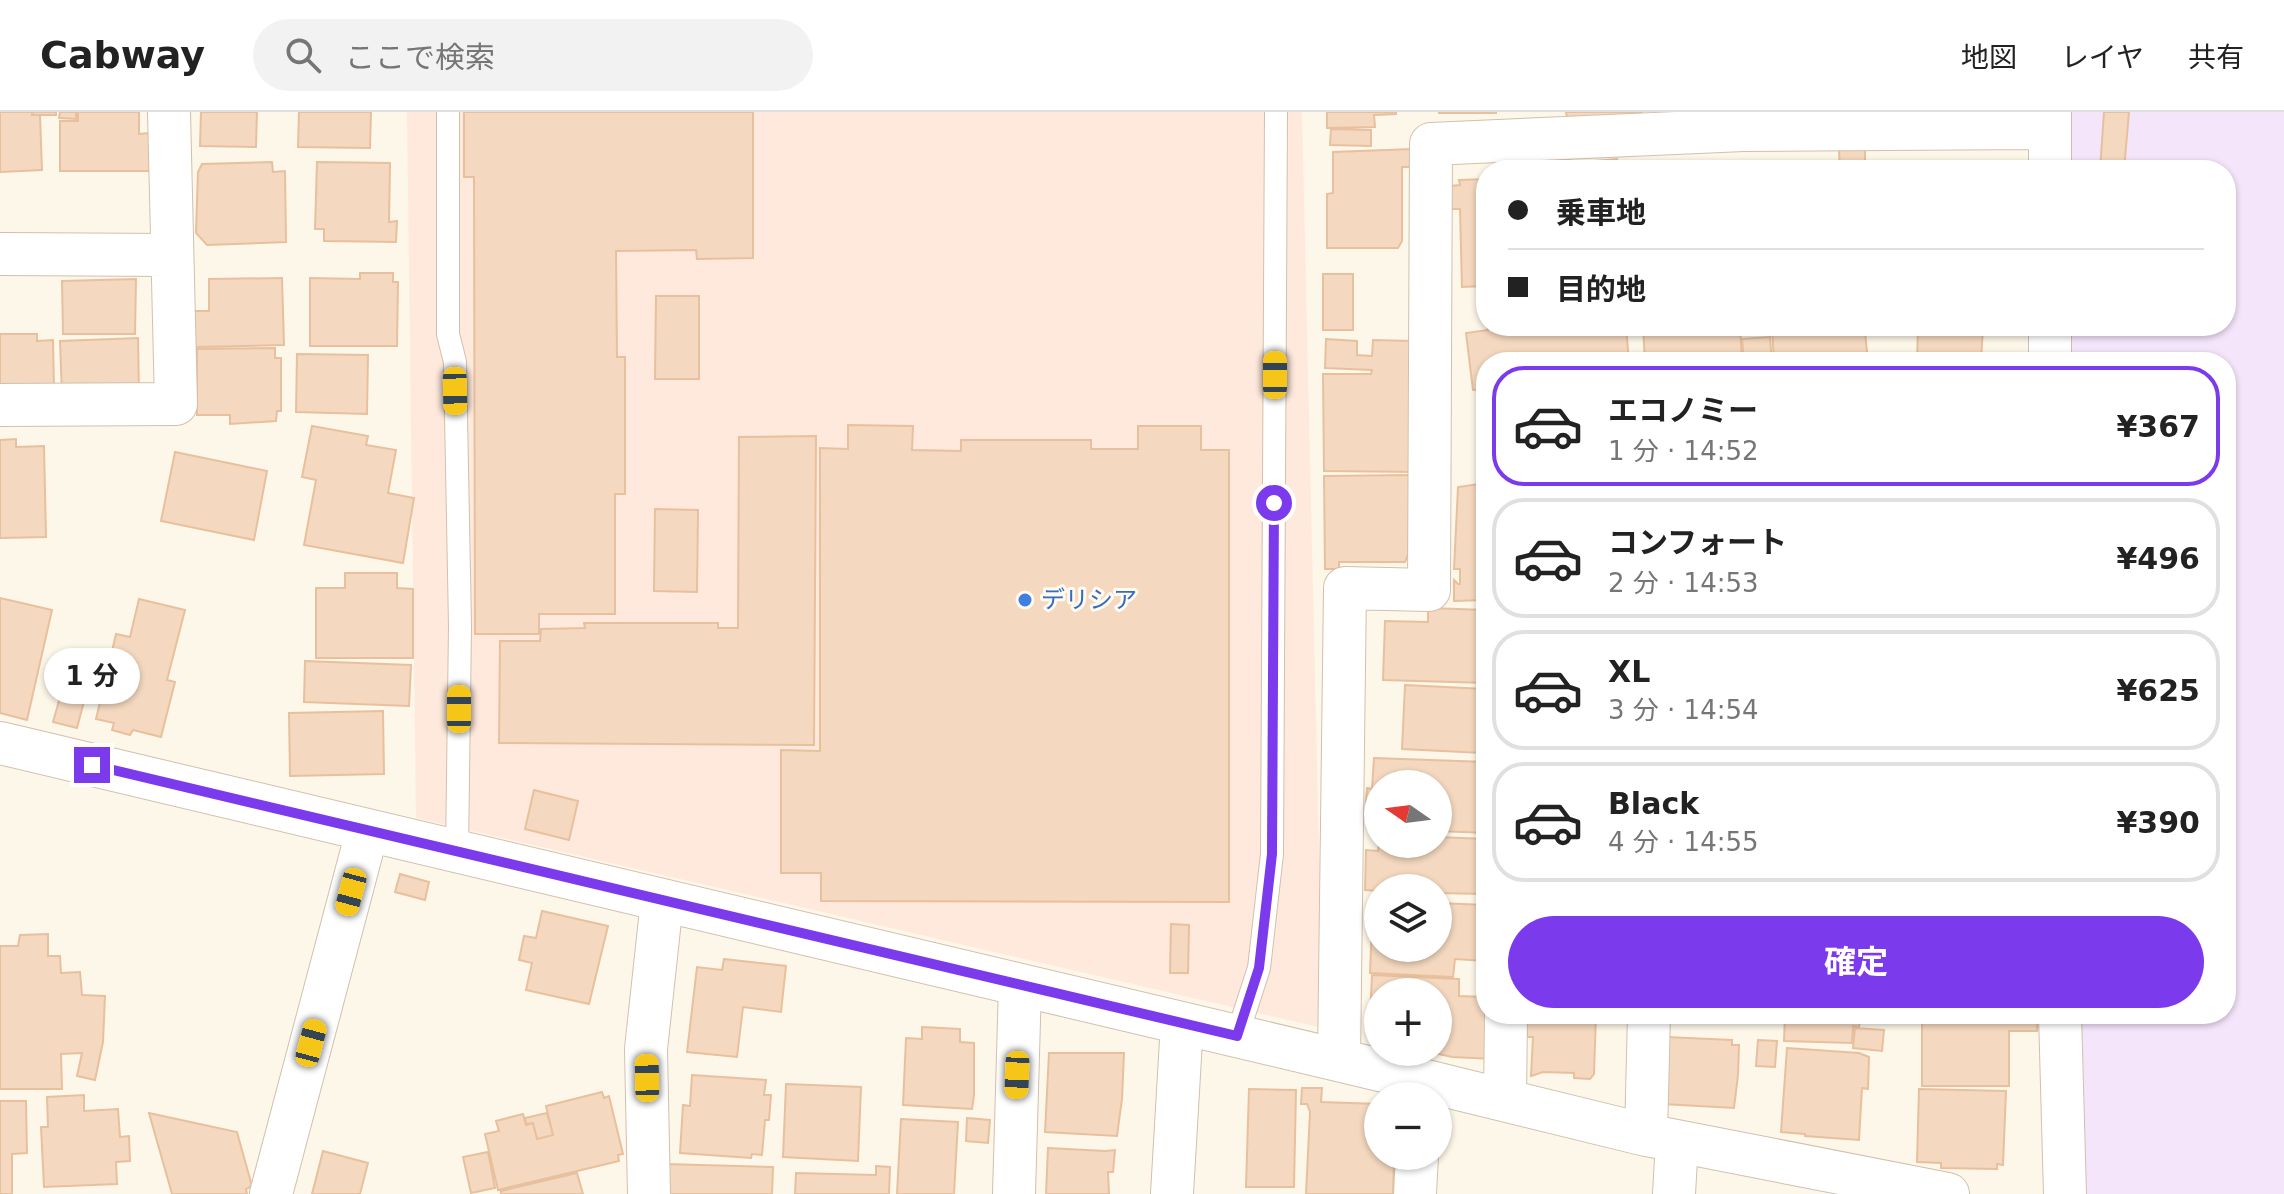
<!DOCTYPE html>
<html lang="ja">
<meta charset="utf-8">
<style>
body{margin:0;font-family:"DejaVu Sans","Noto Sans JP",sans-serif;background:#f2f2f2;color:#222;height:100vh;display:flex;flex-direction:column;font-size:30px;white-space:nowrap}
*{box-sizing:border-box;margin:0}
p{font-size:26px;color:#767676}
.icon{flex:none;width:44px;height:44px;fill:none;stroke:currentColor;stroke-width:2;stroke-linecap:round;stroke-linejoin:round}
.map{position:relative;flex:1;overflow:hidden}
.details{position:absolute;left:1476px;top:240px;width:760px;height:672px;display:flex;flex-direction:column;background:#fff;border-radius:32px;box-shadow:0 2px 6px #0004}
.details>*{flex:none}
.banner{position:absolute;left:1476px;top:48px;width:760px;height:176px;border-radius:32px;box-shadow:0 2px 6px #0004;display:grid;align-content:center;height:176px;padding:0 32px;background:#fff}
.needle{width:52px;rotate:284deg}
.tools{position:absolute;left:1364px;top:658px;display:grid;gap:16px}
.tools a{display:grid;place-items:center;width:88px;height:88px;border-radius:50%;background:#fff;box-shadow:0 2px 6px #0004;font-size:40px}
.end{position:absolute;width:36px;height:36px;margin:-18px;border:10px solid #7c3aed;background:#fff;box-shadow:0 0 0 4px #fff}
.from{border-radius:50%}
.bubble{position:absolute;height:56px;border-radius:28px;background:#fff;box-shadow:0 2px 6px #0004;font-size:26px;font-weight:700;line-height:56px;text-align:center}
.car{position:absolute;width:24px;height:48px;margin:-24px -12px;border-radius:10px;box-shadow:0 0 6px 2px #0007;background:linear-gradient(#f5c518 24%,#345 0 40%,#f5c518 0 76%,#345 0 86%,#f5c518 0)}
.banner b{display:flex;align-items:center;gap:28px;height:76px;font-size:30px}
.banner b+b{border-top:2px solid #e0e0e0}
.banner i{width:20px;height:20px;background:#222}
ul{padding:14px 0 0;list-style:none}
li{display:flex;align-items:center;gap:24px;height:120px;margin:0 16px 12px;padding:0 16px;border:4px solid #e0e0e0;border-radius:32px}
li div{flex:1}
li b{display:block;font-size:30px}
li em{font-style:normal;font-weight:700}
li.on{border-color:#7c3aed}
li>.icon{width:72px;height:72px;stroke-width:1.5}
.action{display:flex;gap:16px;margin-top:auto;padding:16px 32px}
.action a{flex:1;height:92px;border-radius:48px;background:#7c3aed;color:#fff;font-size:32px;font-weight:700;line-height:92px;text-align:center}
header{display:flex;align-items:center;gap:48px;box-sizing:border-box;height:112px;padding:0 40px;background:#fff;border-bottom:2px solid #e0e0e0}
header strong{font-size:38px}
nav{display:flex;gap:44px;margin-inline-start:auto;font-size:28px}
.search{width:560px;height:72px;background:#f2f2f2;display:flex;align-items:center;gap:20px;box-sizing:border-box;padding:0 28px;border-radius:44px;color:#767676;font-size:30px}
.map>svg:first-child{display:block}
</style>
<header>
<strong>Cabway</strong>
<div class="search"><svg class="icon" aria-label="search" viewBox="0 0 24 24"><circle cx="10" cy="10" r="6"/><path d="M15 15l6 6"/></svg>ここで検索</div>
<nav><a>地図</a><a>レイヤ</a><a>共有</a></nav>
</header>
<div class="map">
<svg width="2284" height="1082" viewBox="0 0 2284 1082">
<rect width="100%" height="100%" fill="#fdf7e9"/>
<path fill="#fee9dc" d="M407,0H1302L1323,916L416,706Z"/>
<path fill="#f4e5fa" d="M2065,0H2284V1082H2083L2078,902H2226V250H2068V214H2226V58H2066Z"/>
<path fill="#f4d8bf" stroke="#e8c09e" stroke-width="2" d="M0,0H32V3H40L42,58L0,60Z
M33,0H56V3H33Z
M60,0H76V7L59,6Z
M78,0H139V22L149,21L150,59H60V9H78Z
M201,0H257L256,35L200,34Z
M299,0H371L370,36L298,35Z
M464,0H753V146L697,147L696,138L616,139L617,245H625V382H615V502H539V522H475L474,65H464Z
M1327,0H1396V2L1374,3L1375,15L1327,16Z
M1439,0H1496V1H1439Z
M1566,0H1642V3L1567,5Z
M2104,0H2129L2124,58H2100Z
M1331,17L1371,18V34L1330,33Z
M1412,37V55H1402V129L1398,136H1327V82L1333,81V40Z
M1839,38H1865V58H1840Z
M1545,44H1570V58H1545Z
M1617,47L1618,53L1629,52V58H1572V51Z
M272,50L273,60L285,59L286,130L207,133L196,121L198,60L202,52Z
M317,50L390,51L389,110L397,109L396,130L324,129V117H315Z
M1543,51V58H1503L1502,52Z
M1709,52L1710,58H1659V54Z
M1486,67V174L1462,175L1460,97H1450V74L1460,73L1459,68Z
M360,161H393V170H398L397,234H310V166L360,167Z
M1323,162H1353V218H1323Z
M282,166L284,233L195,235L194,199H209V167Z
M136,167L135,222H63L62,169Z
M656,184H699V267H655Z
M1487,214H1626L1629,250H1486V277L1473,278L1466,221L1488,218Z
M1643,214H1740L1742,250H1645Z
M1772,214H1875V220H1865L1868,250H1774Z
M1918,214H1983L1981,250H1917Z
M0,222H37V229L53,228L54,277L0,279Z
M1770,225L1772,250H1744L1742,227Z
M138,226L139,281L62,283L60,229Z
M1326,227L1357,229V243L1372,244L1373,228L1413,229L1416,360L1324,359L1323,262H1371L1372,258L1325,256Z
M275,236V246H281V299H277L276,309L230,312V303H197V237Z
M297,242L368,243L367,302L296,300Z
M848,313L913,314L912,338L961,339V328H1091V337H1138V314H1201V338H1229V790L821,789V761H781V638L820,639V336L848,337Z
M312,314L368,324L366,333L396,338L388,381L414,386L403,451L304,433L316,368L302,365Z
M816,324L814,633L499,631L500,529H540L541,517L585,516L584,511H718V516H738L739,325Z
M16,327V335L44,334L46,425L0,426V328Z
M175,340L267,359L254,428L161,409Z
M1410,363L1408,443L1405,450H1339V457H1325L1324,364Z
M1486,371V488L1454,489V468L1458,472H1460V457H1454L1458,375Z
M655,397L698,398L697,480L654,479Z
M345,461H397V476L413,477V546H316V476H345Z
M0,486L52,498L27,608L0,601Z
M139,487L185,498L167,568L175,570L161,625L133,618L130,623L112,618L114,611L96,607L116,522L130,525Z
M1428,496L1486,498V571L1383,568L1385,509L1428,510Z
M305,549L411,553L409,594L304,590Z
M64,571L87,578L77,616L53,610Z
M1405,573L1485,577L1482,641L1402,637Z
M383,599L384,662L290,664L289,601Z
M1374,646L1486,650V721L1438,719V672H1378V716H1370L1371,701H1365L1367,676L1372,677Z
M534,678L578,689L569,728L525,717Z
M1438,725L1486,727L1483,782L1438,781V776H1378V779L1365,778L1366,738L1378,739L1379,732H1438Z
M400,762L429,770L425,788L395,780Z
M1373,787L1378,788V836H1438V791L1486,793L1484,849L1455,847L1453,865L1370,861Z
M542,799L608,814L589,892L526,878L532,851L519,848L524,824L536,826Z
M1171,812L1189,813L1188,861H1170Z
M48,822V844H60L61,861L80,860L82,883L105,884L103,930L95,968L77,964L82,941L61,942L62,977H0V834H18L20,823Z
M724,847L786,854L781,900L743,895L737,945L687,940L697,855L722,858Z
M1372,863L1459,867V884L1486,885V902L1493,947L1452,945L1430,940H1438V880H1378V928L1369,926Z
M1520,902H1596L1594,962L1590,967L1574,966V961L1543,960L1531,964L1533,925H1527V919L1519,918Z
M1785,902H1861L1859,915L1853,914L1852,931L1784,929Z
M1922,902H2037V919H2009V974H1922Z
M922,915L960,917V930L974,931V983L972,997L903,993L906,926L922,927Z
M1855,916L1884,918L1882,939L1853,936Z
M1666,925L1732,928V933H1739L1738,963L1734,996L1663,992Z
M1758,928L1777,929L1775,955L1756,954Z
M1787,936L1859,941L1869,945L1868,977L1862,976L1859,1028L1805,1024V1022L1781,1020Z
M1049,941H1124L1122,987L1117,1024L1045,1020Z
M692,963L766,968L764,983H771L769,1008H765L762,1043L752,1042L751,1046L680,1041L683,993L690,994Z
M786,972L861,975L858,1049L783,1045Z
M1302,976H1322L1321,990L1378,992V1044H1394L1393,1082H1306L1310,1000L1307,992H1301Z
M1249,977L1296,978L1294,1075H1246Z
M1919,977L2006,979L2003,1053L1997,1052V1057L1941,1056V1051L1917,1050Z
M602,980L604,986L609,984L623,1042L618,1043L619,1049L498,1078L485,1022L499,1019L496,1009L523,1002L526,1013L533,1011L537,1027L553,1023L546,994Z
M84,983V999L118,997L120,1025L129,1024L130,1049L116,1050L117,1072L44,1075L41,1015H48L47,985Z
M0,989H26L27,1041L12,1042V1082H0Z
M149,1001L237,1020L252,1074L246,1077L247,1082H172Z
M547,1001L553,1023L537,1027L533,1011L526,1012L525,1006Z
M967,1006L990,1008L988,1031L966,1029Z
M901,1007L958,1010L954,1082H897Z
M1048,1036L1105,1039L1115,1038L1113,1060H1108L1109,1082H1046Z
M323,1039L368,1051L360,1082H312Z
M488,1040L495,1076L471,1081L463,1045Z
M665,1052L773,1055L772,1082H664Z
M876,1054L890,1055L889,1082H795L796,1061L876,1063Z
M577,1061L583,1082H501V1079Z"/>
<g fill="none" stroke-linecap="round" stroke-linejoin="round">
<defs>
<path id="lane" d="M448,0V222L455,250L460,514L457,740
M1237,924L1259,856L1272,742L1276,0"/>
<path id="street" d="M2050,0V58
M0,142L172,143
M2050,250V214
M0,293L176,292L169,0
M0,631L1422,968L1646,1023L1948,1082
M2060,902L2065,1082
M1339,948L1345,476L1429,478L1431,32L1743,18L2050,16
M1505,988L1506,902
M1646,1023L1649,902
M271,1082L367,720
M649,1082L646,937L662,789
M1014,1082L1020,873
M1172,1082L1182,911
M1415,1082L1417,1044
M1674,1082L1677,1029"/>
</defs>
<use href="#lane" stroke="#d1c0ad" stroke-width="24"/>
<use href="#street" stroke="#d1c0ad" stroke-width="44"/>
<use href="#lane" stroke="#fff" stroke-width="22"/>
<use href="#street" stroke="#fff" stroke-width="42"/>
</g>
<g fill="none" stroke-linecap="round" stroke-linejoin="round">
<path stroke="#7c3aed" stroke-width="10" d="M92,653L1237,924L1259,856L1272,742L1274,391"/>
</g>
<circle fill="#3f7fe0" stroke="#fffaf0" stroke-width="3" cx="1025" cy="488" r="8"/>
<g text-anchor="middle" stroke-width="6" stroke-linejoin="round" paint-order="stroke">
<g font-size="24" fill="#366cbe" stroke="#fffaf0" text-anchor="start">
<text x="1041" y="496">デリシア</text>
</g>
</g>
</svg>
<div class="tools">
<a><svg class="needle" viewBox="-14 -14 28 28"><path d="M0-13l5 13h-10z" fill="#e53935"/><path d="M0 13l5-13h-10z" fill="#767676"/></svg></a>
<a><svg class="icon" aria-label="layers" viewBox="0 0 24 24"><path d="M12 4l9 5-9 5-9-5zM3 14l9 5 9-5"/></svg></a>
<a>+</a>
<a>−</a>
</div>
<i class="end from" style="left:1274px;top:391px"></i>
<i class="end" style="left:92px;top:653px"></i>
<div class="bubble" style="left:44px;top:536px;width:96px">1 分</div>
<i class="car" style="left:1275px;top:263px;rotate:0deg"></i>
<i class="car" style="left:455px;top:279px;rotate:179deg"></i>
<i class="car" style="left:459px;top:597px;rotate:0deg"></i>
<i class="car" style="left:351px;top:780px;rotate:195deg"></i>
<i class="car" style="left:311px;top:931px;rotate:15deg"></i>
<i class="car" style="left:1017px;top:963px;rotate:182deg"></i>
<i class="car" style="left:647px;top:966px;rotate:359deg"></i>
<div class="banner">
<b><i class="from"></i>乗車地</b>
<b><i></i>目的地</b>
</div>
<section class="details">
<ul>
<li class="on"><svg class="icon" aria-label="car" viewBox="0 0 24 24"><path d="M5 17H2v-5l4-1 3-4h7l3 4 3 1v5h-3M9 17h6M6 11h13"/><circle cx="7" cy="17" r="2"/><circle cx="17" cy="17" r="2"/></svg><div><b>エコノミー</b><p>1 分 · 14:52</p></div><em>¥367</em></li>
<li><svg class="icon" aria-label="car" viewBox="0 0 24 24"><path d="M5 17H2v-5l4-1 3-4h7l3 4 3 1v5h-3M9 17h6M6 11h13"/><circle cx="7" cy="17" r="2"/><circle cx="17" cy="17" r="2"/></svg><div><b>コンフォート</b><p>2 分 · 14:53</p></div><em>¥496</em></li>
<li><svg class="icon" aria-label="car" viewBox="0 0 24 24"><path d="M5 17H2v-5l4-1 3-4h7l3 4 3 1v5h-3M9 17h6M6 11h13"/><circle cx="7" cy="17" r="2"/><circle cx="17" cy="17" r="2"/></svg><div><b>XL</b><p>3 分 · 14:54</p></div><em>¥625</em></li>
<li><svg class="icon" aria-label="car" viewBox="0 0 24 24"><path d="M5 17H2v-5l4-1 3-4h7l3 4 3 1v5h-3M9 17h6M6 11h13"/><circle cx="7" cy="17" r="2"/><circle cx="17" cy="17" r="2"/></svg><div><b>Black</b><p>4 分 · 14:55</p></div><em>¥390</em></li>
</ul>
<div class="action"><a>確定</a></div>
</section>
</div>
